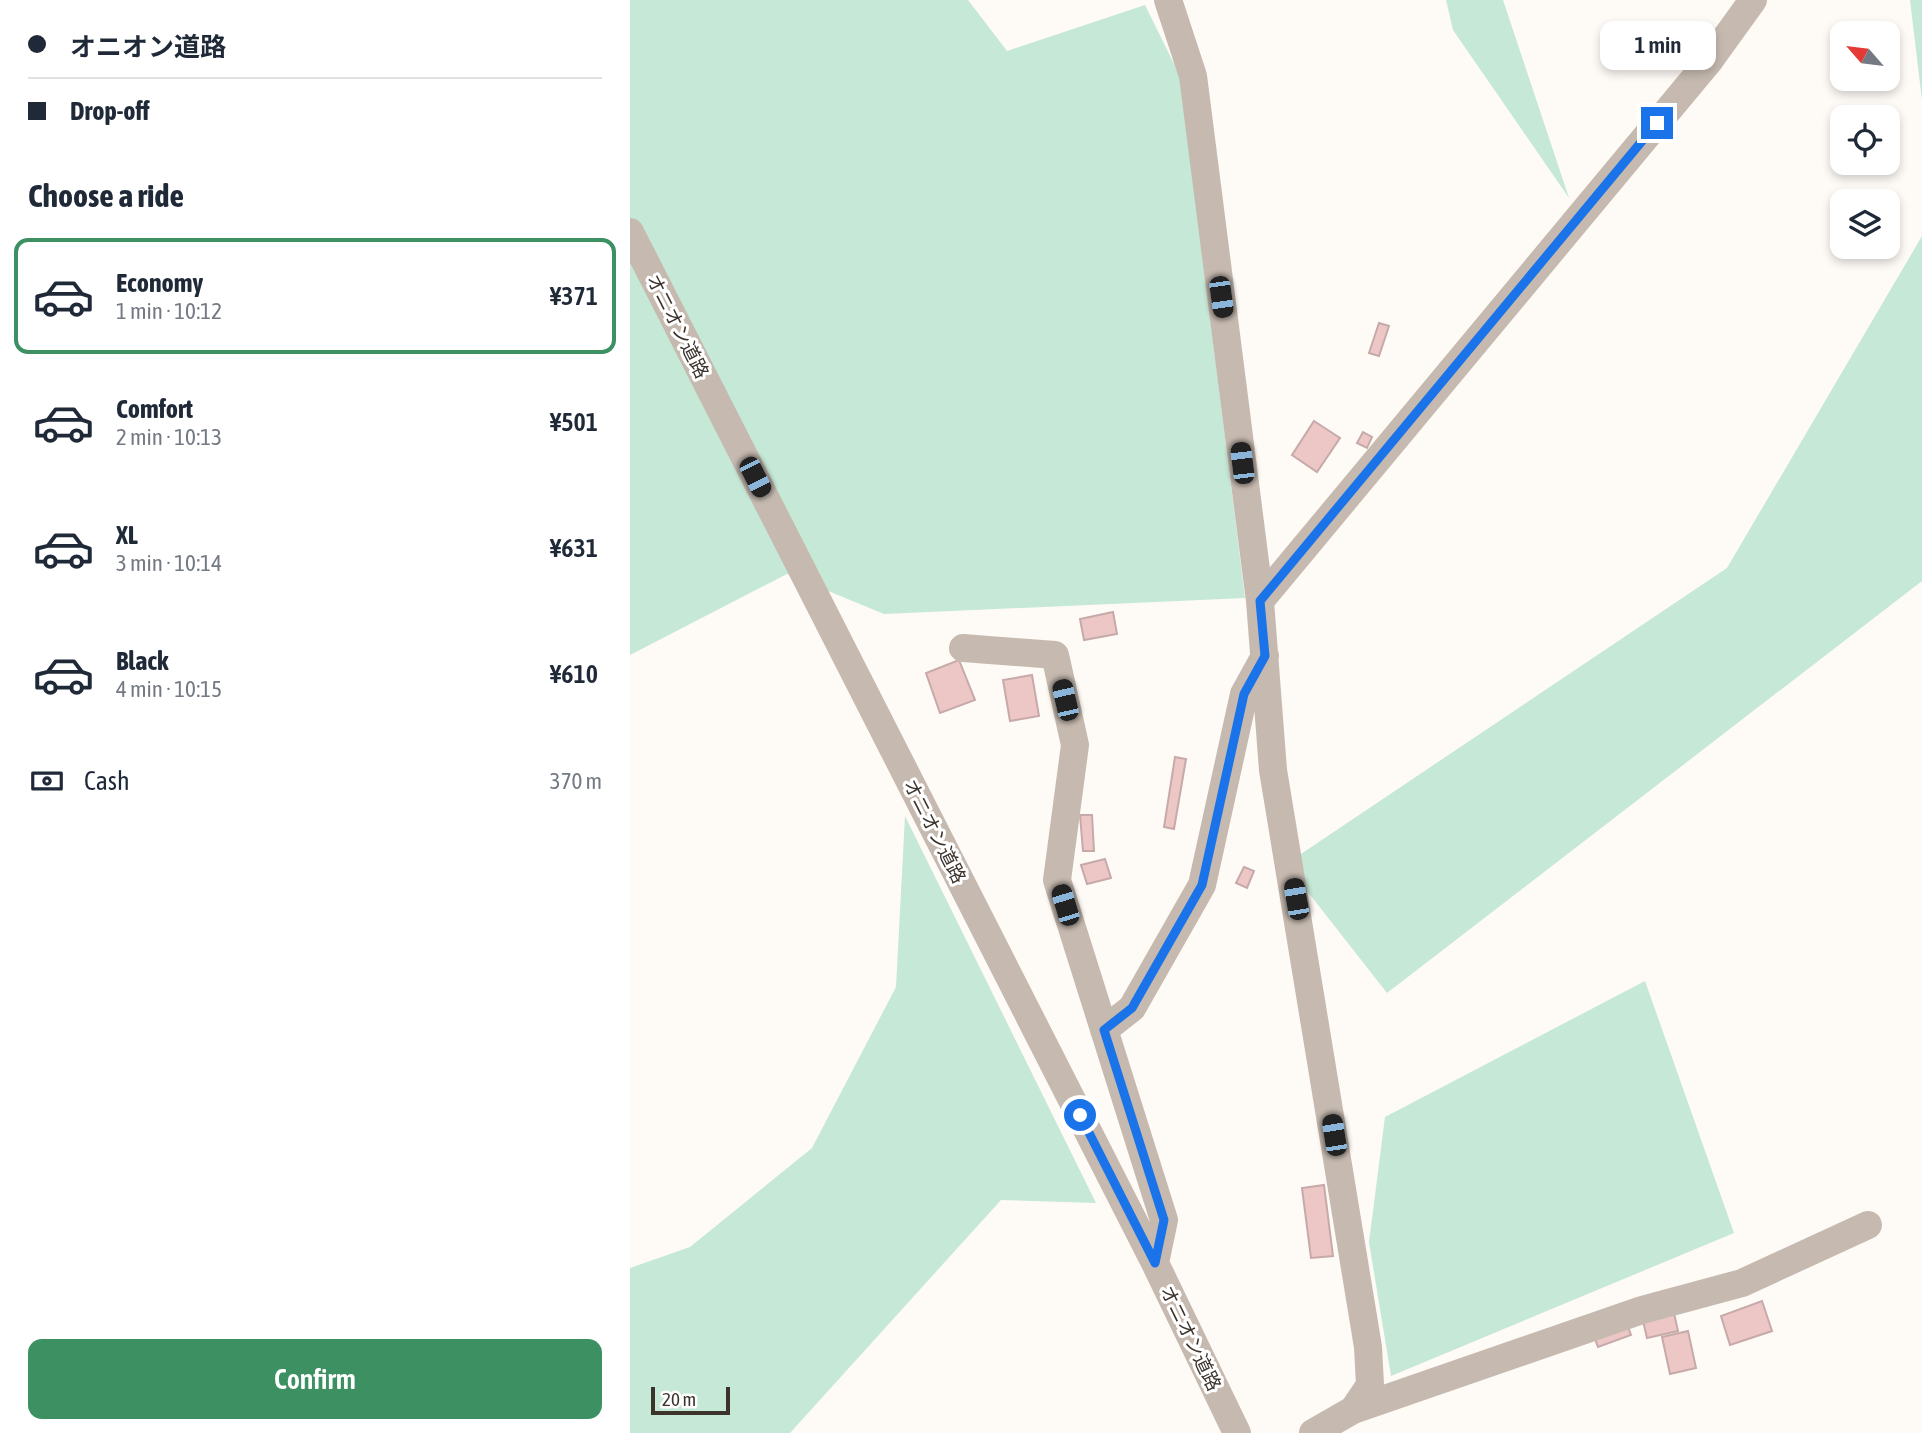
<!DOCTYPE html>
<meta charset="utf-8">
<style>
body{margin:0;font-family:"Asap Condensed","Noto Sans JP",sans-serif;background:#f6f6f7;color:#1f2937;height:100vh;display:flex;flex-direction:column;font-size:26px;white-space:nowrap}
*{box-sizing:border-box;margin:0}
p{font-size:23px;color:#747a83}
.icon{flex:none;width:38px;height:38px;fill:none;stroke:currentColor;stroke-width:2;stroke-linecap:round;stroke-linejoin:round}
.map{position:relative;flex:1;overflow:hidden}
.side{display:flex;flex-direction:column;background:#fff;width:630px}
.side>*{flex:none}
.top-card{display:grid;align-content:center;height:154px;padding:0 28px;background:#fff}
.needle{width:46px;rotate:298deg}
.buttons{position:absolute;left:1200px;top:21px;display:grid;gap:14px}
.buttons a{display:grid;place-items:center;width:70px;height:70px;border-radius:14px;background:#fff;box-shadow:0 4px 10px #0003;font-size:35px}
.scale{position:absolute;left:21px;bottom:18px;width:79px;box-sizing:border-box;padding-left:7px;border:4px solid #3b332c;border-top:0;font-size:19px;line-height:24px;white-space:nowrap;color:#3b332c;-webkit-text-stroke:5px #fff;paint-order:stroke}
.end{position:absolute;width:32px;height:32px;margin:-16px;border:9px solid #1a73e8;background:#fff;box-shadow:0 0 0 4px #fff}
.from{border-radius:50%}
.bubble{position:absolute;height:49px;border-radius:14px;background:#fff;box-shadow:0 4px 10px #0003;font-size:23px;font-weight:600;line-height:49px;text-align:center}
.car{position:absolute;width:21px;height:42px;margin:-21px -10px;border-radius:9px;box-shadow:0 0 5px 2px #0007;background:linear-gradient(#222 24%,#8ab4d8 0 40%,#222 0 76%,#8ab4d8 0 86%,#222 0)}
.top-card b{display:flex;align-items:center;gap:24px;height:66px;font-size:26px}
.top-card b+b{border-top:2px solid #e0e1e3}
.top-card i{width:18px;height:18px;background:#1f2937}
ul{padding:0;list-style:none}
li{display:flex;align-items:center;gap:21px;height:116px;margin:0 14px 10px;padding:0 14px;border:4px solid transparent;border-radius:14px}
li div{flex:1}
li b{display:block;font-size:26px}
li em{font-style:normal;font-weight:600}
li.selected{border-color:#3d9061}
li>.icon{width:63px;height:63px;stroke-width:1.5}
h2{padding:0 28px;font-size:32px;line-height:84px}
.pay{display:flex;align-items:center;gap:18px;height:77px;padding:0 28px;font-size:26px}
.pay p{margin-inline-start:auto}
.primary-button{display:flex;gap:14px;margin-top:auto;padding:14px 28px}
.primary-button a{flex:1;height:80px;border-radius:14px;background:#3d9061;color:#fff;font-size:28px;font-weight:600;line-height:80px;text-align:center}
main{display:flex;flex:1;min-height:0}
.map>svg:first-child{display:block}
</style>
<main>
<section class="side">
<div class="top-card">
<b><i class="from"></i>オニオン道路</b>
<b><i></i>Drop-off</b>
</div>
<h2>Choose a ride</h2>
<ul>
<li class="selected"><svg class="icon" aria-label="car" viewBox="0 0 24 24"><path d="M5 17H2v-5l4-1 3-4h7l3 4 3 1v5h-3M9 17h6M6 11h13"/><circle cx="7" cy="17" r="2"/><circle cx="17" cy="17" r="2"/></svg><div><b>Economy</b><p>1 min · 10:12</p></div><em>¥371</em></li>
<li><svg class="icon" aria-label="car" viewBox="0 0 24 24"><path d="M5 17H2v-5l4-1 3-4h7l3 4 3 1v5h-3M9 17h6M6 11h13"/><circle cx="7" cy="17" r="2"/><circle cx="17" cy="17" r="2"/></svg><div><b>Comfort</b><p>2 min · 10:13</p></div><em>¥501</em></li>
<li><svg class="icon" aria-label="car" viewBox="0 0 24 24"><path d="M5 17H2v-5l4-1 3-4h7l3 4 3 1v5h-3M9 17h6M6 11h13"/><circle cx="7" cy="17" r="2"/><circle cx="17" cy="17" r="2"/></svg><div><b>XL</b><p>3 min · 10:14</p></div><em>¥631</em></li>
<li><svg class="icon" aria-label="car" viewBox="0 0 24 24"><path d="M5 17H2v-5l4-1 3-4h7l3 4 3 1v5h-3M9 17h6M6 11h13"/><circle cx="7" cy="17" r="2"/><circle cx="17" cy="17" r="2"/></svg><div><b>Black</b><p>4 min · 10:15</p></div><em>¥610</em></li>
</ul>
<div class="pay"><svg class="icon" aria-label="cash" viewBox="0 0 24 24"><path d="M3 7h18v10H3z"/><circle cx="12" cy="12" r="2"/></svg>Cash<p>370 m</p></div>
<div class="primary-button"><a>Confirm</a></div>
</section>
<div class="map">
<svg width="1292" height="1433" viewBox="0 0 1292 1433">
<rect width="100%" height="100%" fill="#fefaf6"/>
<path fill="#c6e8d6" d="M0,0H338L377,51L515,5L550,76L615,598L254,614L157,574L0,655Z
M816,0H873L939,198L823,30Z
M1280,0H1292V100Z
M1292,236V581L757,993L656,864L1097,568Z
M275,816L466,1203L371,1200L160,1433H0V1268L60,1247L182,1148L266,987Z
M1015,981L1104,1233L761,1376L739,1242L755,1117Z"/>
<path fill="#edc7c5" stroke="#c6aaa9" stroke-width="2" d="M749,323L759,326L749,356L739,353Z
M684,421L710,438L687,472L662,455Z
M733,432L742,437L737,448L727,443Z
M483,612L487,634L454,640L450,619Z
M329,660L345,700L310,713L296,673Z
M402,675L409,716L380,721L373,680Z
M545,757L556,759L544,829L534,827Z
M450,815H462L464,851H453Z
M475,859L481,878L457,884L451,865Z
M614,867L624,871L617,888L606,883Z
M694,1185L703,1256L681,1258L672,1188Z
M1132,1301L1142,1331L1100,1345L1091,1316Z
M1044,1313L1048,1331L1017,1338L1013,1321Z
M998,1327L1001,1335L968,1347L965,1339Z
M1058,1331L1066,1368L1040,1374L1032,1337Z"/>
<g fill="none" stroke-linecap="round" stroke-linejoin="round">
<path stroke="#c6bab0" stroke-width="28" d="M538,0L563,76L630,601L643,770L738,1347L740,1385L723,1410
M0,232L525,1263L607,1433
M630,601L1079,61L1123,0
M333,648L425,655L445,745L427,880L534,1220L525,1263
M474,1030L502,1008L572,885L614,694L635,656
M683,1433L723,1410L1012,1310L1112,1283L1238,1225"/>
</g>
<g fill="none" stroke-linecap="round" stroke-linejoin="round">
<path stroke="#1a73e8" stroke-width="9" d="M450,1115L525,1263L534,1220L474,1030L502,1008L572,885L614,694L635,656L630,601L1027,123"/>
</g>
<g text-anchor="middle" stroke-width="6" stroke-linejoin="round" paint-order="stroke">
<g font-size="19" fill="#3b332c" stroke="#fff">
<text transform="translate(48 326) rotate(63)" y="7">オニオン道路</text>
<text transform="translate(305 831) rotate(63)" y="7">オニオン道路</text>
<text transform="translate(561 1338) rotate(64)" y="7">オニオン道路</text>
</g>
</g>
</svg>
<div class="buttons">
<a><svg class="needle" viewBox="-14 -14 28 28"><path d="M0-13l5 13h-10z" fill="#e53935"/><path d="M0 13l5-13h-10z" fill="#747a83"/></svg></a>
<a><svg class="icon" aria-label="locate" viewBox="0 0 24 24"><circle cx="12" cy="12" r="6"/><path d="M12 2v4M12 18v4M2 12h4M18 12h4"/></svg></a>
<a><svg class="icon" aria-label="layers" viewBox="0 0 24 24"><path d="M12 4l9 5-9 5-9-5zM3 14l9 5 9-5"/></svg></a>
</div>
<div class="scale">20 m</div>
<i class="end from" style="left:450px;top:1115px"></i>
<i class="end" style="left:1027px;top:123px"></i>
<div class="bubble" style="left:970px;top:21px;width:116px">1 min</div>
<i class="car" style="left:591px;top:297px;rotate:172deg"></i>
<i class="car" style="left:612px;top:463px;rotate:353deg"></i>
<i class="car" style="left:125px;top:477px;rotate:153deg"></i>
<i class="car" style="left:435px;top:700px;rotate:347deg"></i>
<i class="car" style="left:666px;top:899px;rotate:350deg"></i>
<i class="car" style="left:435px;top:905px;rotate:343deg"></i>
<i class="car" style="left:704px;top:1135px;rotate:351deg"></i>
</div>
</main>
